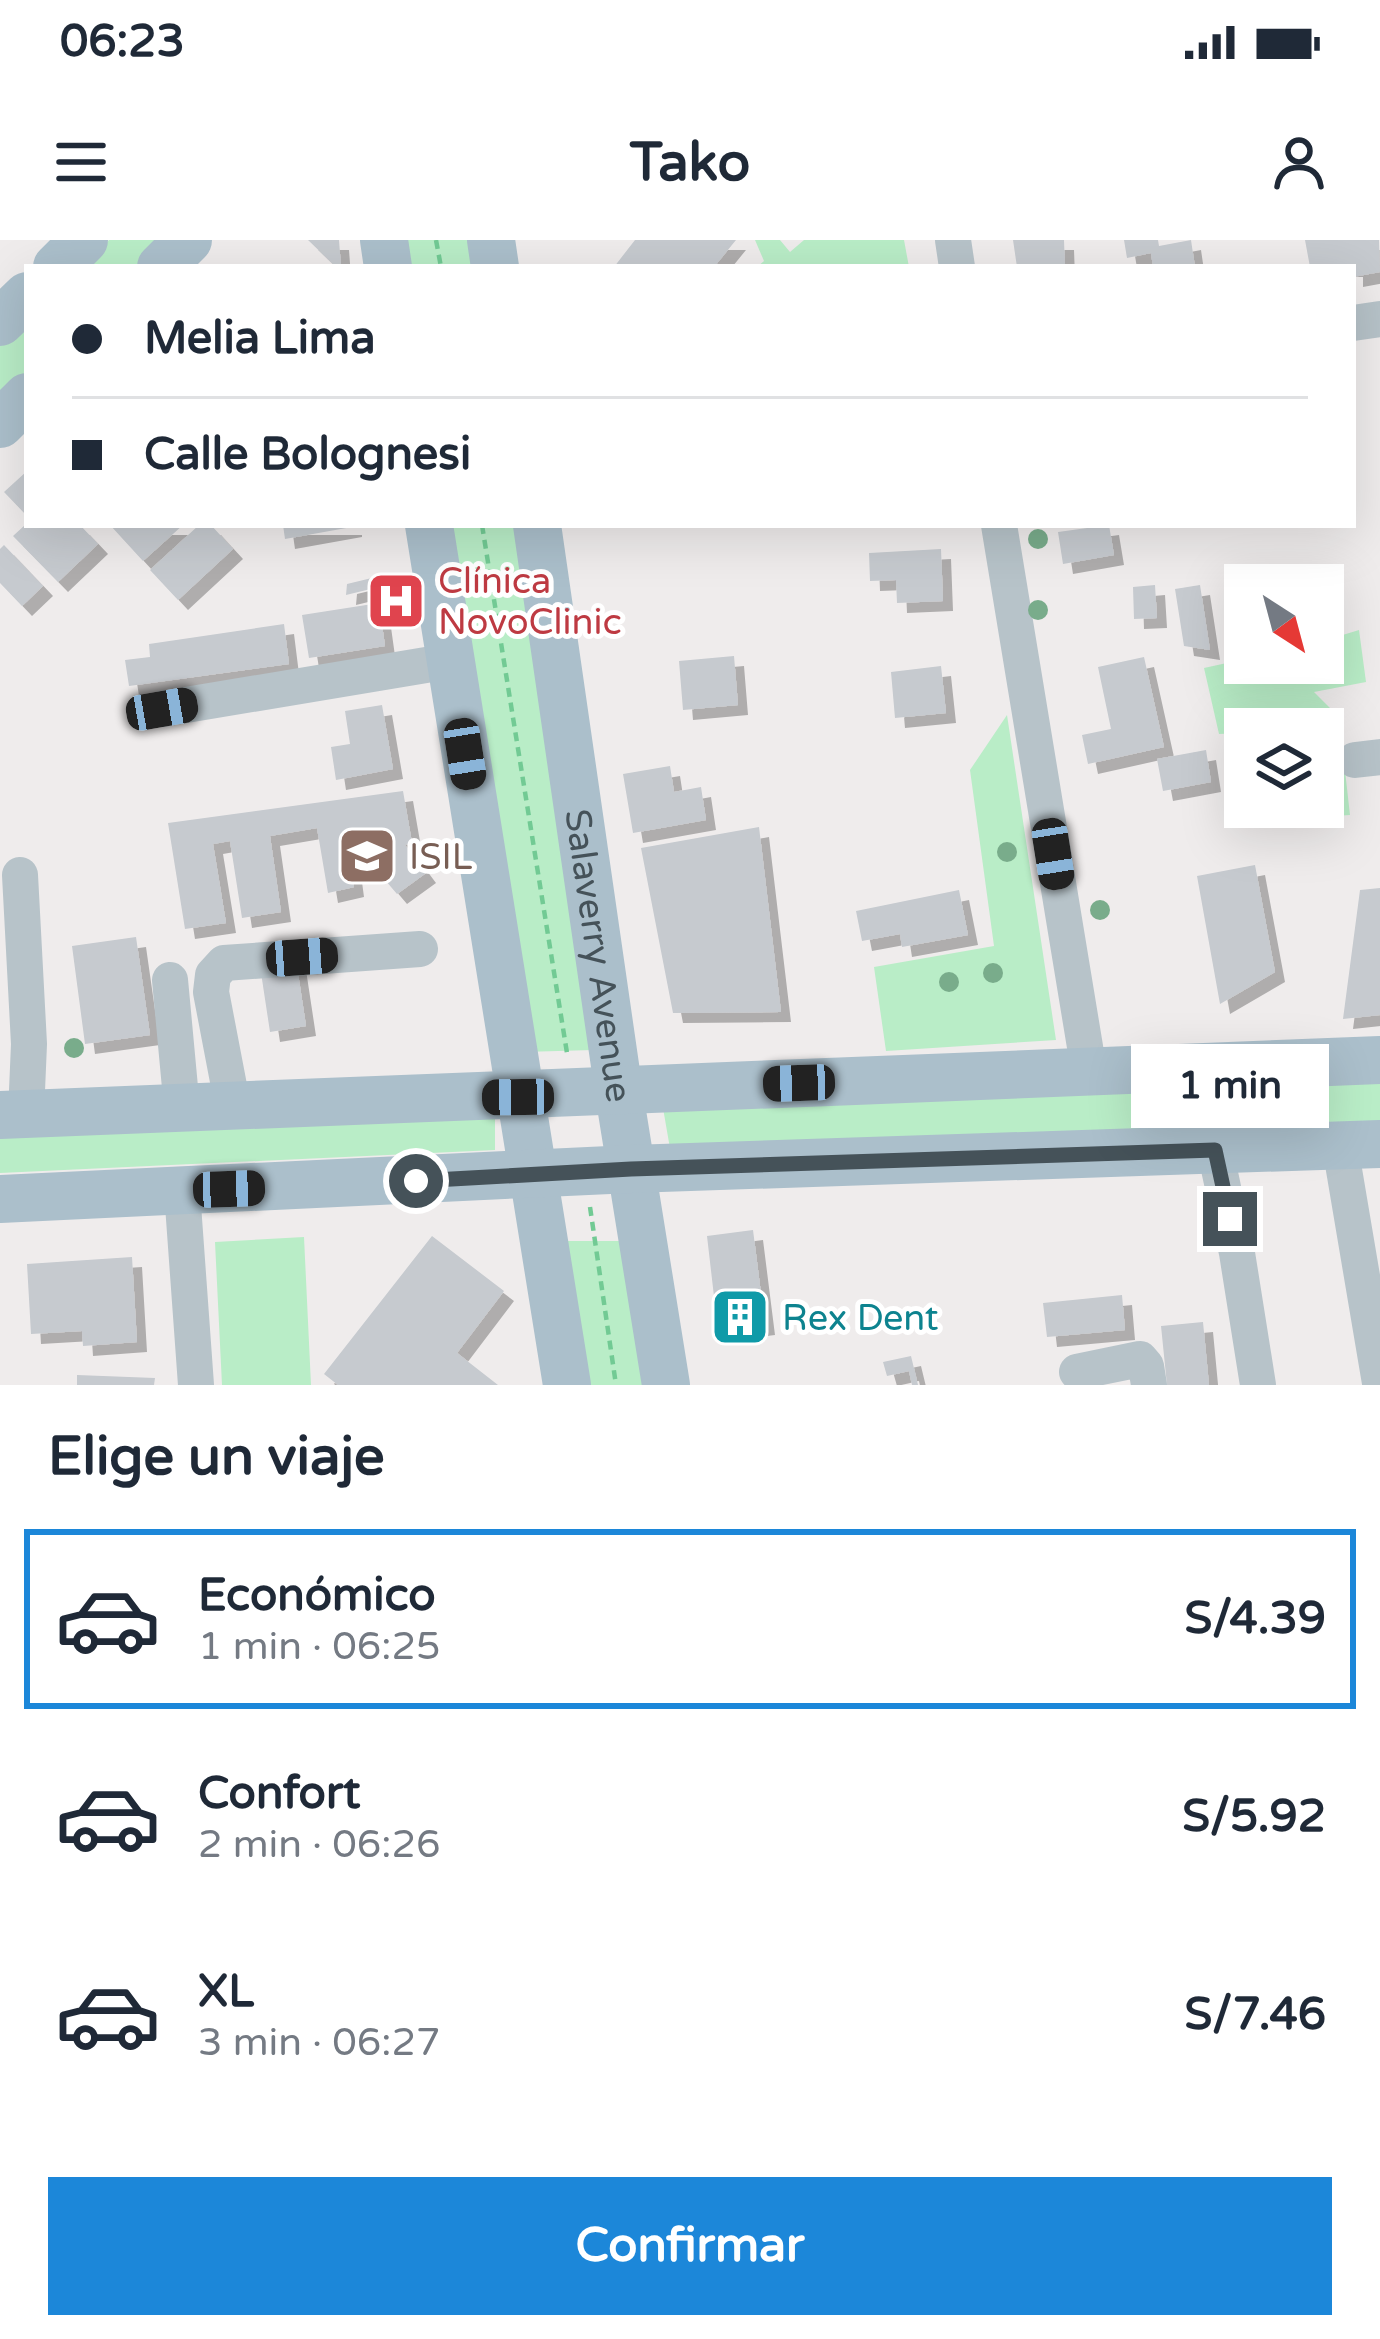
<!DOCTYPE html>
<html lang="es">
<meta charset="utf-8">
<style>
body{margin:0;font-family:"Varela Round",sans-serif;background:#f6f6f7;color:#1f2937;height:100vh;display:flex;flex-direction:column;font-size:45px;white-space:nowrap}
*{box-sizing:border-box;margin:0}
p{font-size:39px;color:#747a83}
.icon{flex:none;width:66px;height:66px;fill:none;stroke:currentColor;stroke-width:2;stroke-linecap:round;stroke-linejoin:round}
.map{position:relative;height:1145px;overflow:hidden}
.sheet{display:flex;flex-direction:column;background:#fff;flex:1}
.sheet>*{flex:none}
.banner{position:absolute;left:24px;top:24px;width:1332px;height:264px;border-radius:0px;box-shadow:0 12px 48px #0002;display:grid;align-content:center;height:264px;padding:0 48px;background:#fff}
.needle{width:78px;rotate:144deg}
.fabs{position:absolute;left:1224px;top:324px;display:grid;gap:24px}
.fabs a{display:grid;place-items:center;width:120px;height:120px;border-radius:0px;background:#fff;box-shadow:0 12px 48px #0002;font-size:60px}
.end{position:absolute;width:54px;height:54px;margin:-27px;border:15px solid #455259;background:#fff;box-shadow:0 0 0 6px #fff}
.from{border-radius:50%}
.bubble{position:absolute;height:84px;border-radius:0px;background:#fff;box-shadow:0 12px 48px #0002;font-size:39px;font-weight:700;line-height:84px;text-align:center}
.car{position:absolute;width:36px;height:72px;margin:-36px -18px;border-radius:15px;box-shadow:0 0 9px 3px #0007;background:linear-gradient(#222 24%,#8ab4d8 0 40%,#222 0 76%,#8ab4d8 0 86%,#222 0)}
.banner b{display:flex;align-items:center;gap:42px;height:114px;font-size:45px}
.banner b+b{border-top:3px solid #e0e1e3}
.banner i{width:30px;height:30px;background:#1f2937}
ul{padding:0;list-style:none}
li{display:flex;align-items:center;gap:36px;height:180px;margin:0 24px 18px;padding:0 24px;border:6px solid transparent;border-radius:0px}
li div{flex:1}
li b{display:block;font-size:45px}
li em{font-style:normal;font-weight:700}
li.selected{border-color:#1c87d9}
li>.icon{width:108px;height:108px;stroke-width:1.5}
h2{padding:0 48px;font-size:54px;line-height:144px}
.action{display:flex;gap:24px;margin-top:auto;padding:24px 48px}
.action a{flex:1;height:138px;border-radius:0px;background:#1c87d9;color:#fff;font-size:48px;font-weight:700;line-height:138px;text-align:center}
.status{display:flex;justify-content:space-between;align-items:center;height:84px;padding:0 60px;background:#fff;direction:ltr}
.status svg{height:33px;fill:currentColor}
header{display:flex;justify-content:space-between;align-items:center;height:156px;padding:0 48px;background:#fff;font-size:54px;font-weight:700}
.map>svg:first-child{display:block}
</style>
<div class="status"><b>06:23</b><svg viewBox="0 0 49 12"><path d="M0 12V9h3v3zM5 12V6h3v6zM10 12V3h3v9zM15 12V0h3v12zM26 1h20v11H26zM47 4h2v5h-2z"/></svg></div>
<header><svg class="icon" aria-label="menu" viewBox="0 0 24 24"><path d="M4 6h16M4 12h16M4 18h16"/></svg>Tako<svg class="icon" aria-label="person" viewBox="0 0 24 24"><circle cx="12" cy="8" r="4"/><path d="M4 21q1-7 8-7t8 7"/></svg></header>
<div class="map">
<svg width="1380" height="1145" viewBox="0 0 1380 1145">
<defs>
<filter id="shadow"><feDropShadow dx="10" dy="10" stdDeviation="0" flood-color="#0004"/></filter>
</defs>
<rect width="100%" height="100%" fill="#efecec"/>
<path fill="#b9edc7" d="M109,0H164L137,27H82Z
M398,0H473L477,27H402Z
M755,0H780L790,12L804,0H904L909,27H757L764,21Z
M27,80V134L0,160V106Z
M442,285H515L593,810L523,812Z
M1359,390L1366,442L1314,452L1339,477L1350,575L1319,577L1318,567H1323V489H1245V493L1219,494L1204,428L1245,419V423H1323V401Z
M1007,475L1056,800L886,811L874,727L994,706L970,530Z
M1380,843V888L672,920L663,868Z
M495,873V910L0,933V892Z
M304,997L311,1145H222L215,1002Z
M549,1001H626L651,1145H573Z"/>
<path fill="#c6cacf" filter="url(#shadow)" d="M308,0H339L341,27H336Z
M635,0H736L714,27H614Z
M1013,0H1064L1065,27H1017Z
M1124,0H1158L1159,6L1191,0L1195,27H1153L1151,13L1127,18Z
M1305,0H1379L1380,32L1353,37V27H1310Z
M27,231V276L4,252Z
M25,285H80L98,304L58,342L13,296Z
M110,285H183L143,321Z
M199,285H211L233,309L178,360L150,330Z
M283,285H352V287L285,299Z
M1109,285L1114,315L1063,324L1058,292Z
M4,305L43,346L22,366L0,343V309Z
M941,309L943,361L897,363L896,340L870,341L869,313Z
M380,336L383,346L346,355L347,344Z
M1155,345L1157,378L1134,379L1133,347Z
M1200,345L1210,410L1184,406L1175,349Z
M379,363L385,406L309,418L302,375Z
M284,384L289,424L129,446L125,420L150,417L149,404Z
M734,416L738,465L683,470L679,421Z
M1144,417L1164,507L1088,524L1082,495L1111,489L1098,427Z
M941,426L946,473L895,478L891,432Z
M382,465L393,529L336,540L331,507L350,504L345,471Z
M1206,510L1211,542L1163,551L1157,519Z
M670,526L674,552L701,547L706,580L633,593L623,534Z
M403,551L412,603L405,605L426,633L397,654L374,627L352,632L354,647L328,653L317,588L270,596L281,672L242,678L230,601L213,604L226,683L185,689L168,583Z
M759,587L781,772L673,773L641,608Z
M1255,625L1275,732L1220,764L1197,636Z
M1380,648V775L1343,779L1360,650Z
M959,650L968,695L902,707L900,694L862,701L856,671Z
M136,697L150,795L85,804L72,706Z
M296,720L306,786L270,792L260,726Z
M753,990L765,1085L718,1091L707,996Z
M432,996L504,1051L457,1113L498,1145H338L324,1134Z
M132,1017L137,1102L83,1106L82,1091L31,1094L27,1024Z
M1122,1055L1125,1090L1047,1097L1043,1063Z
M1203,1082L1209,1145H1167L1161,1086Z
M911,1116L918,1145H912L909,1131L887,1136L883,1122Z
M77,1135L155,1138L154,1145H77Z"/>
<g fill="none" stroke-linecap="round" stroke-linejoin="round">
<path stroke="#72ca94" stroke-width="4.5" stroke-dasharray="9 6" stroke-linecap="butt" d="M436,0L441,27
M482,285L567,813
M590,967L616,1145"/>
<path stroke="#b7c3c9" stroke-width="36" d="M953,0L957,27
M1353,83L1380,79
M999,285L1089,831
M162,469L450,421
M1355,520L1380,517
M20,635L29,804L26,874
M170,740L182,869
M233,867L211,752L213,735L224,723L420,709
M1340,906L1380,1143
M1215,910L1237,1013L1258,1145
M182,951L196,1145
M1077,1132L1140,1119L1146,1126L1149,1145"/>
<g stroke="#abbfcb" stroke-width="48">
<path d="M384,0L388,27"/>
<path d="M491,0L495,27"/>
<path d="M57,27L84,0"/>
<path d="M161,27L188,0"/>
<path d="M0,82L27,56"/>
<path d="M0,184L27,157"/>
<path d="M429,285L567,1145"/>
<path id="s1" d="M537,285L619,853L666,1145"/>
<path d="M0,875L1380,820"/>
<path d="M0,959L631,929L1380,904"/>
</g>
</g>
<g fill="#79ac8b">
<circle cx="1038" cy="299" r="10"/>
<circle cx="1038" cy="370" r="10"/>
<circle cx="1007" cy="612" r="10"/>
<circle cx="1100" cy="670" r="10"/>
<circle cx="993" cy="733" r="10"/>
<circle cx="949" cy="742" r="10"/>
<circle cx="74" cy="808" r="10"/>
</g>
<g fill="none" stroke-linecap="round" stroke-linejoin="round">
<path stroke="#455259" stroke-width="15" d="M416,941L631,929L1215,910L1230,979"/>
</g>
<defs>
<symbol id="hospital-square" viewBox="-11 -11 22 22"><rect x="-9" y="-9" width="18" height="18" rx="4" fill="#e0444e" stroke="#fff"/><path d="M-5-5h3v3.5h4V-5h3V5h-3V1.5h-4V5h-3Z" fill="#fff"/></symbol>
<symbol id="university-square" viewBox="-11 -11 22 22"><rect x="-9" y="-9" width="18" height="18" rx="4" fill="#8d6e63" stroke="#fff"/><path d="M0-5L7-2L0 1L-7-2ZM-4 1L0 2.5L4 1V4Q0 6-4 4Z" fill="#fff"/></symbol>
<symbol id="building-square" viewBox="-11 -11 22 22"><rect x="-9" y="-9" width="18" height="18" rx="4" fill="#0f9aa8" stroke="#fff"/><path d="M-4-6H4V6H1V3H-1V6H-4ZM-2.5-4.3h1.7v1.8h-1.7ZM.8-4.3h1.7v1.8H.8ZM-2.5-1h1.7V.8h-1.7ZM.8-1h1.7V.8H.8Z" fill="#fff"/></symbol>
</defs>
<g fill-rule="evenodd">
<use href="#hospital-square" x="363" y="328" width="66" height="66"/>
<use href="#university-square" x="334" y="583" width="66" height="66"/>
<use href="#building-square" x="707" y="1044" width="66" height="66"/>
</g>
<g text-anchor="middle" stroke-width="10" stroke-linejoin="round" paint-order="stroke">
<g font-size="36" fill="#be3a42" stroke="#fff" text-anchor="start">
<text x="438" y="353">Clínica<tspan x="438" dy="41">NovoClinic</tspan></text>
</g>
<g font-size="36" fill="#785e54" stroke="#fff" text-anchor="start">
<text x="409" y="629">ISIL</text>
</g>
<g font-size="36" fill="#455259" stroke="#fff">
<text dy="13" stroke="none"><textPath href="#s1" startOffset="435">Salaverry Avenue</textPath></text>
</g>
<g font-size="36" fill="#0d838f" stroke="#fff" text-anchor="start">
<text x="782" y="1090">Rex Dent</text>
</g>
</g>
</svg>
<div class="fabs">
<a><svg class="needle" viewBox="-14 -14 28 28"><path d="M0-13l5 13h-10z" fill="#e53935"/><path d="M0 13l5-13h-10z" fill="#747a83"/></svg></a>
<a><svg class="icon" aria-label="layers" viewBox="0 0 24 24"><path d="M12 4l9 5-9 5-9-5zM3 14l9 5 9-5"/></svg></a>
</div>
<i class="end from" style="left:416px;top:941px"></i>
<i class="end" style="left:1230px;top:979px"></i>
<div class="bubble" style="left:1131px;top:804px;width:198px">1 min</div>
<i class="car" style="left:162px;top:469px;rotate:80deg"></i>
<i class="car" style="left:465px;top:514px;rotate:171deg"></i>
<i class="car" style="left:1053px;top:614px;rotate:171deg"></i>
<i class="car" style="left:302px;top:717px;rotate:86deg"></i>
<i class="car" style="left:799px;top:843px;rotate:268deg"></i>
<i class="car" style="left:518px;top:857px;rotate:269deg"></i>
<i class="car" style="left:229px;top:949px;rotate:88deg"></i>
<div class="banner">
<b><i class="from"></i>Melia Lima</b>
<b><i></i>Calle Bolognesi</b>
</div>
</div>
<section class="sheet">
<h2>Elige un viaje</h2>
<ul>
<li class="selected"><svg class="icon" aria-label="car" viewBox="0 0 24 24"><path d="M5 17H2v-5l4-1 3-4h7l3 4 3 1v5h-3M9 17h6M6 11h13"/><circle cx="7" cy="17" r="2"/><circle cx="17" cy="17" r="2"/></svg><div><b>Económico</b><p>1 min · 06:25</p></div><em>S/4.39</em></li>
<li><svg class="icon" aria-label="car" viewBox="0 0 24 24"><path d="M5 17H2v-5l4-1 3-4h7l3 4 3 1v5h-3M9 17h6M6 11h13"/><circle cx="7" cy="17" r="2"/><circle cx="17" cy="17" r="2"/></svg><div><b>Confort</b><p>2 min · 06:26</p></div><em>S/5.92</em></li>
<li><svg class="icon" aria-label="car" viewBox="0 0 24 24"><path d="M5 17H2v-5l4-1 3-4h7l3 4 3 1v5h-3M9 17h6M6 11h13"/><circle cx="7" cy="17" r="2"/><circle cx="17" cy="17" r="2"/></svg><div><b>XL</b><p>3 min · 06:27</p></div><em>S/7.46</em></li>
</ul>
<div class="action"><a>Confirmar</a></div>
</section>
